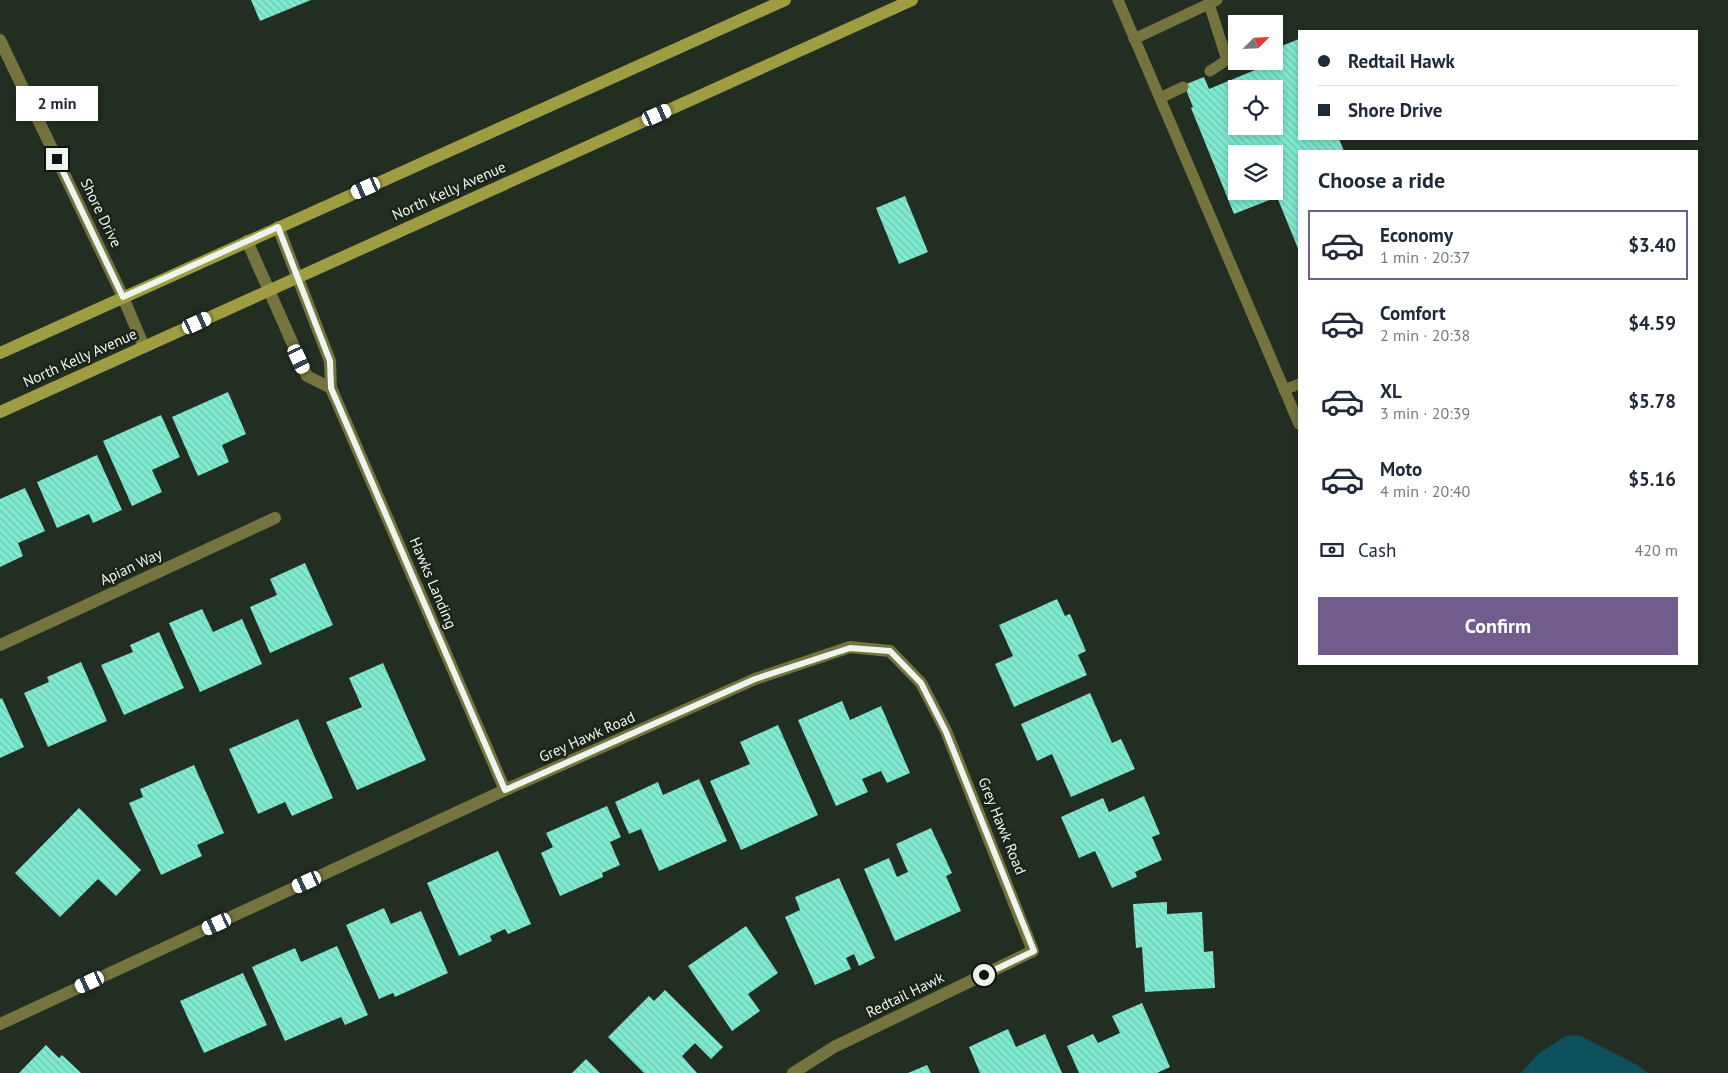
<!DOCTYPE html>
<meta charset="utf-8">
<style>
body{margin:0;font-family:"PT Sans",sans-serif;background:#f2f2f3;color:#1f2937;height:100vh;display:flex;flex-direction:column;font-size:19px;white-space:nowrap}
*{box-sizing:border-box;margin:0}
p{font-size:16px;color:#747a83}
.icon{flex:none;width:28px;height:28px;fill:none;stroke:currentColor;stroke-width:2;stroke-linecap:round;stroke-linejoin:round}
.map{position:relative;flex:1;overflow:hidden}
.side{position:absolute;left:1298px;top:150px;width:400px;height:515px;display:flex;flex-direction:column;background:#fff;border-radius:0px;box-shadow:0 2px 8px #0003}
.side>*{flex:none}
.banner{position:absolute;left:1298px;top:30px;width:400px;height:110px;border-radius:0px;box-shadow:0 2px 8px #0003;display:grid;align-content:center;height:110px;padding:0 20px;background:#fff}
.needle{width:32px;rotate:66deg}
.tools{position:absolute;left:1228px;top:15px;display:grid;gap:10px}
.tools a{display:grid;place-items:center;width:55px;height:55px;border-radius:0px;background:#fff;box-shadow:0 2px 8px #0003;font-size:25px}
.end{position:absolute;width:22px;height:22px;margin:-11px;border:6px solid #eef5ed;background:#111;box-shadow:0 0 0 2px #111}
.from{border-radius:50%}
.bubble{position:absolute;height:35px;border-radius:0px;background:#fff;box-shadow:0 2px 8px #0003;font-size:16px;font-weight:600;line-height:35px;text-align:center}
.car{position:absolute;width:15px;height:30px;margin:-15px -8px;border-radius:6px;box-shadow:0 0 4px 1px #0007;background:linear-gradient(#fff 24%,#345 0 40%,#fff 0 76%,#345 0 86%,#fff 0)}
.banner b{display:flex;align-items:center;gap:18px;height:48px;font-size:19px}
.banner b+b{border-top:1px solid #e0e1e3}
.banner i{width:12px;height:12px;background:#1f2937}
ul{padding:0;list-style:none}
li{display:flex;align-items:center;gap:15px;height:70px;margin:0 10px 8px;padding:0 10px;border:2px solid transparent;border-radius:0px}
li div{flex:1}
li b{display:block;font-size:19px}
li em{font-style:normal;font-weight:600}
li.on{border-color:#725c8e}
li>.icon{width:45px;height:45px;stroke-width:1.5}
h2{padding:0 20px;font-size:22px;line-height:60px}
.pay{display:flex;align-items:center;gap:12px;height:55px;padding:0 20px;font-size:19px}
.pay p{margin-inline-start:auto}
.button{display:flex;gap:10px;margin-top:auto;padding:10px 20px}
.button a{flex:1;height:58px;border-radius:0px;background:#725c8e;color:#fff;font-size:20px;font-weight:600;line-height:58px;text-align:center}
.map>svg:first-child{display:block}
</style>
<div class="map">
<svg width="1728" height="1073" viewBox="0 0 1728 1073">
<defs>
<pattern id="building-back-hatch" width="6" height="6" patternUnits="userSpaceOnUse" patternTransform="scale(1.25)"><rect width="6" height="6" fill="#7eebd1"/><path d="M-1 5l2 2M0 0l6 6M5-1l2 2" fill="none" stroke="#70c3ae"/></pattern>
</defs>
<rect width="100%" height="100%" fill="#232e22"/>
<path fill="#0c515b" d="M1579,1035L1637,1065L1648,1073H1521L1538,1054L1566,1036Z"/>
<path fill="url(#building-back-hatch)" fill-rule="evenodd" d="M251,0H311L260,21Z
M1299,39V139H1339L1344,151H1299V251L1277,197L1234,214L1191,108L1193,107L1184,85L1204,77L1209,89L1255,70L1251,61H1274V49ZM1236,89H1274V126H1236ZM1236,154H1274V191H1236Z
M905,196L928,252L899,264L876,208Z
M228,392L246,434L222,445L229,462L198,476L172,417Z
M161,415L180,457L152,470L162,492L132,506L103,441Z
M97,455L122,510L93,523L89,514L57,528L37,482Z
M25,488L45,531L18,543L23,556L0,567V499Z
M305,563L333,625L270,653L250,607L277,595L270,579Z
M1057,599L1065,616L1070,614L1086,651L1078,655L1087,675L1014,707L995,664L1013,656L999,625Z
M202,609L213,632L242,619L262,664L200,692L169,623Z
M159,632L184,688L124,715L101,665L133,652L130,645Z
M81,662L107,721L48,747L24,693L49,682L47,677Z
M383,663L426,760L357,790L326,722L362,707L349,678Z
M1090,693L1112,743L1121,739L1135,769L1071,797L1052,754L1037,761L1021,724Z
M2,698L24,747L0,758V699Z
M842,701L850,720L881,706L910,773L887,783L881,771L862,779L868,792L836,806L798,720Z
M298,719L333,798L292,816L285,802L258,814L229,749Z
M778,725L818,815L741,850L710,781L750,764L740,742Z
M194,765L224,833L197,845L202,856L161,875L129,803L143,797L140,789Z
M699,779L727,841L659,871L641,829L629,834L615,802L658,782L663,795Z
M1144,796L1160,834L1152,837L1162,860L1135,872L1137,877L1112,888L1095,851L1079,858L1061,817L1103,798L1109,812Z
M607,806L621,837L610,842L620,865L602,873L603,877L560,896L541,853L553,847L546,833Z
M79,808L141,870L116,896L98,879L60,917L15,873Z
M931,828L952,873L946,876L961,911L895,941L864,869L889,858L897,877L908,872L896,844Z
M498,851L531,924L508,934L505,929L490,936L492,941L459,956L427,883Z
M839,878L875,958L859,966L854,954L846,958L851,969L815,985L785,917L800,910L795,897Z
M1167,902V914L1202,912L1204,952L1213,951L1215,988L1145,992L1142,947L1136,948L1133,904Z
M384,908L391,924L421,911L448,973L395,997L393,993L379,999L346,925Z
M746,926L778,973L748,994L760,1011L732,1031L688,966Z
M337,946L368,1015L345,1025L341,1017L285,1041L252,967L295,948L301,962Z
M243,973L267,1025L204,1053L180,1001Z
M665,990L723,1047L711,1059L695,1043L682,1056L697,1073H644L608,1037L649,996L654,1001Z
M1142,1003L1170,1067L1157,1073H1079L1067,1046L1093,1034L1098,1043L1120,1033L1112,1016Z
M1008,1029L1016,1047L1045,1034L1062,1073H980L969,1047Z
M46,1045L59,1058L62,1055L81,1073H19Z
M586,1059L600,1073H572Z
M927,1065L931,1073H908Z"/>
<g fill="none" stroke-linecap="round" stroke-linejoin="round">
<path stroke="#75743e" stroke-width="11" d="M1118,0L1299,424
M1209,4L1227,60L1210,71
M1134,39L1217,0
M1160,98L1183,87
M1284,390L1299,384"/>
<path stroke="#75743e" stroke-width="12" d="M0,40L123,297L144,347
M278,227L330,361L331,388L505,790
M247,241L307,376L331,388
M0,645L275,518
M0,1024L505,790L755,679L850,647L890,651L921,683L946,731L1033,951L834,1047L793,1073"/>
<path stroke="#9f9d41" stroke-width="12" d="M0,353L785,0
M0,412L912,0"/>
</g>
<g fill="none" stroke-linecap="round" stroke-linejoin="round">
<path stroke="#eef5ed" stroke-width="6" d="M57,159L123,297L278,227L330,361L331,388L505,790L755,679L850,648L890,651L921,683L946,732L1034,951L984,975"/>
</g>
<g text-anchor="middle" stroke-width="5" stroke-linejoin="round" paint-order="stroke">
<g font-size="15" fill="#eef5ed" stroke="#1a2418">
<text transform="translate(449 191) rotate(-24)" y="5">North Kelly Avenue</text>
<text transform="translate(101 213) rotate(64)" y="5">Shore Drive</text>
<text transform="translate(80 358) rotate(-24)" y="5">North Kelly Avenue</text>
<text transform="translate(131 567) rotate(-25)" y="5">Apian Way</text>
<text transform="translate(433 583) rotate(67)" y="5">Hawks Landing</text>
<text transform="translate(587 737) rotate(-24)" y="5">Grey Hawk Road</text>
<text transform="translate(1002 826) rotate(68)" y="5">Grey Hawk Road</text>
<text transform="translate(905 995) rotate(-26)" y="5">Redtail Hawk</text>
</g>
</g>
</svg>
<div class="tools">
<a><svg class="needle" viewBox="-14 -14 28 28"><path d="M0-13l5 13h-10z" fill="#e53935"/><path d="M0 13l5-13h-10z" fill="#747a83"/></svg></a>
<a><svg class="icon" aria-label="locate" viewBox="0 0 24 24"><circle cx="12" cy="12" r="6"/><path d="M12 2v4M12 18v4M2 12h4M18 12h4"/></svg></a>
<a><svg class="icon" aria-label="layers" viewBox="0 0 24 24"><path d="M12 4l9 5-9 5-9-5zM3 14l9 5 9-5"/></svg></a>
</div>
<i class="end from" style="left:984px;top:975px"></i>
<i class="end" style="left:57px;top:159px"></i>
<div class="bubble" style="left:16px;top:86px;width:82px">2 min</div>
<i class="car" style="left:657px;top:115px;rotate:66deg"></i>
<i class="car" style="left:366px;top:188px;rotate:246deg"></i>
<i class="car" style="left:197px;top:323px;rotate:65deg"></i>
<i class="car" style="left:299px;top:359px;rotate:155deg"></i>
<i class="car" style="left:307px;top:882px;rotate:245deg"></i>
<i class="car" style="left:217px;top:924px;rotate:245deg"></i>
<i class="car" style="left:90px;top:982px;rotate:245deg"></i>
<div class="banner">
<b><i class="from"></i>Redtail Hawk</b>
<b><i></i>Shore Drive</b>
</div>
<section class="side">
<h2>Choose a ride</h2>
<ul>
<li class="on"><svg class="icon" aria-label="car" viewBox="0 0 24 24"><path d="M5 17H2v-5l4-1 3-4h7l3 4 3 1v5h-3M9 17h6M6 11h13"/><circle cx="7" cy="17" r="2"/><circle cx="17" cy="17" r="2"/></svg><div><b>Economy</b><p>1 min · 20:37</p></div><em>$3.40</em></li>
<li><svg class="icon" aria-label="car" viewBox="0 0 24 24"><path d="M5 17H2v-5l4-1 3-4h7l3 4 3 1v5h-3M9 17h6M6 11h13"/><circle cx="7" cy="17" r="2"/><circle cx="17" cy="17" r="2"/></svg><div><b>Comfort</b><p>2 min · 20:38</p></div><em>$4.59</em></li>
<li><svg class="icon" aria-label="car" viewBox="0 0 24 24"><path d="M5 17H2v-5l4-1 3-4h7l3 4 3 1v5h-3M9 17h6M6 11h13"/><circle cx="7" cy="17" r="2"/><circle cx="17" cy="17" r="2"/></svg><div><b>XL</b><p>3 min · 20:39</p></div><em>$5.78</em></li>
<li><svg class="icon" aria-label="car" viewBox="0 0 24 24"><path d="M5 17H2v-5l4-1 3-4h7l3 4 3 1v5h-3M9 17h6M6 11h13"/><circle cx="7" cy="17" r="2"/><circle cx="17" cy="17" r="2"/></svg><div><b>Moto</b><p>4 min · 20:40</p></div><em>$5.16</em></li>
</ul>
<div class="pay"><svg class="icon" aria-label="cash" viewBox="0 0 24 24"><path d="M3 7h18v10H3z"/><circle cx="12" cy="12" r="2"/></svg>Cash<p>420 m</p></div>
<div class="button"><a>Confirm</a></div>
</section>
</div>
